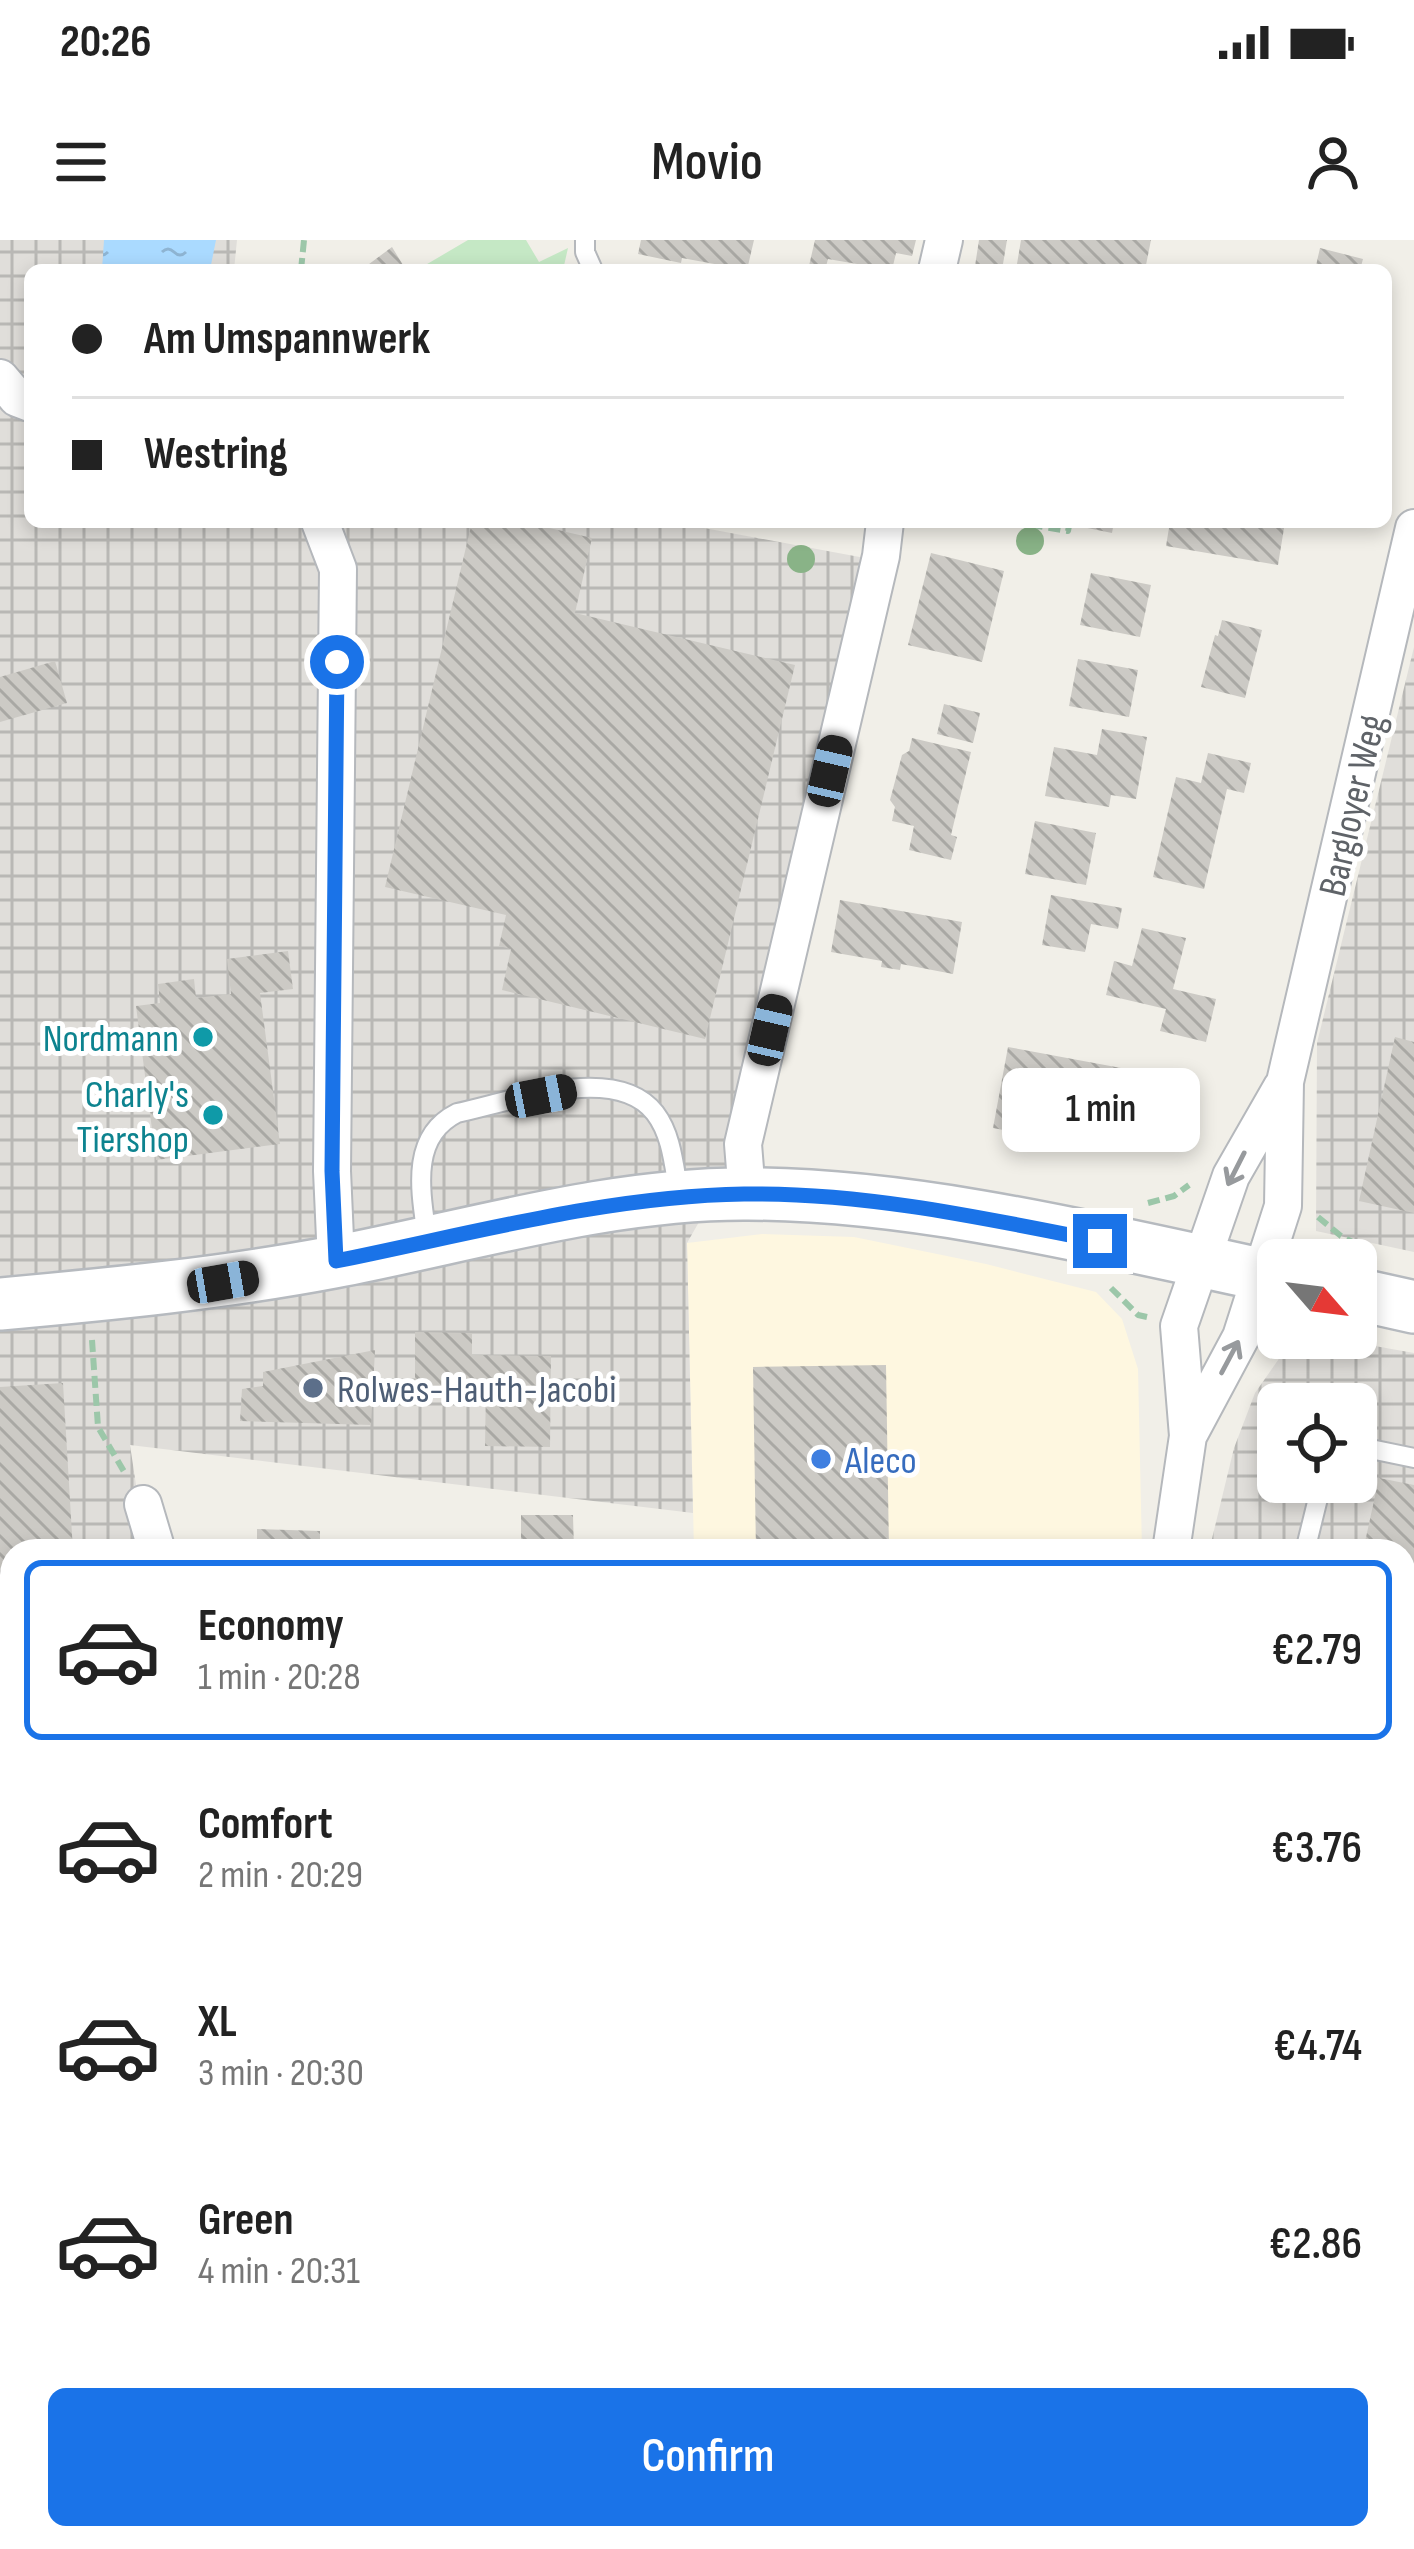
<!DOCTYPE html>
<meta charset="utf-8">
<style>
body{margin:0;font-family:"Sofia Sans Condensed",sans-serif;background:#f2f2f2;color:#222;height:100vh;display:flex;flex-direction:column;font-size:45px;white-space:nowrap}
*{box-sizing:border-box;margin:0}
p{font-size:39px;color:#767676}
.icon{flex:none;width:66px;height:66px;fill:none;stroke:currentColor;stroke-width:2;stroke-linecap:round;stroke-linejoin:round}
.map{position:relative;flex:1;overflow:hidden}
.panel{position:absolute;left:0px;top:1299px;width:1416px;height:1011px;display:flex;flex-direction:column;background:#fff;border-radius:36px 36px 0 0;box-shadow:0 6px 18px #0003}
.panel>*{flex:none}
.hud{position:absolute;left:24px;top:24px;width:1368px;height:264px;border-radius:18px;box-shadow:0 6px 18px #0003;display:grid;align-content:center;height:264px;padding:0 48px;background:#fff}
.needle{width:78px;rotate:118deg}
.fabs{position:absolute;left:1257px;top:999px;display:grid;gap:24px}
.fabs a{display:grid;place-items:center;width:120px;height:120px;border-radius:18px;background:#fff;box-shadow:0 6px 18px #0003;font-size:60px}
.end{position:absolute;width:54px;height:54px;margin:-27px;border:15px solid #1a73e8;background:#fff;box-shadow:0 0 0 6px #fff}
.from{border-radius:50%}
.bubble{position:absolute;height:84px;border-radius:18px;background:#fff;box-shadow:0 6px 18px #0003;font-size:39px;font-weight:600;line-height:84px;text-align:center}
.car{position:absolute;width:36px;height:72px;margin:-36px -18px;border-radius:15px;box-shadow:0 0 9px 3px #0007;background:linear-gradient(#222 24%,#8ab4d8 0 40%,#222 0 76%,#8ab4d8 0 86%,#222 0)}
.hud b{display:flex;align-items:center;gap:42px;height:114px;font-size:45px}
.hud b+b{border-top:3px solid #e0e0e0}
.hud i{width:30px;height:30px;background:#222}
ul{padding:21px 0 0;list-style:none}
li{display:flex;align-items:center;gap:36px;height:180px;margin:0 24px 18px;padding:0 24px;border:6px solid transparent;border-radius:18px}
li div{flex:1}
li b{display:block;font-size:45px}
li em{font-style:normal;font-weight:600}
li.current{border-color:#1a73e8}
li>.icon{width:108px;height:108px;stroke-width:1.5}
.cta{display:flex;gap:24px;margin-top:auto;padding:24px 48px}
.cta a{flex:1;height:138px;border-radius:18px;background:#1a73e8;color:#fff;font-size:48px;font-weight:600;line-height:138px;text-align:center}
.status{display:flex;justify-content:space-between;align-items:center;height:84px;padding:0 60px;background:#fff;direction:ltr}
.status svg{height:33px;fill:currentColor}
header{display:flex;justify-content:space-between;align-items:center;height:156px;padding:0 48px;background:#fff;font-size:54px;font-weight:600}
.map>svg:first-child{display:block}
</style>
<div class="status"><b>20:26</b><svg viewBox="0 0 49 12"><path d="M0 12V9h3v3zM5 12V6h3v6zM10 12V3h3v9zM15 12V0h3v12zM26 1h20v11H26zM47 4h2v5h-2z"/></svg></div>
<header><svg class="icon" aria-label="menu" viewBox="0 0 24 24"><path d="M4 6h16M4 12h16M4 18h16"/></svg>Movio<svg class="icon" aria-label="person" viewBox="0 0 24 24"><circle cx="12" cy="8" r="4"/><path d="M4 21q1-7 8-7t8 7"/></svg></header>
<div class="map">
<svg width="1414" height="2309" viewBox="0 0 1414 2309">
<defs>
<pattern id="industrial-grid" width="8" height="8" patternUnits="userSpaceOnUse" patternTransform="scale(3)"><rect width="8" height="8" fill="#e0deda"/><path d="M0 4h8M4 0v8" fill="none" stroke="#b9b8b5"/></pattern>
<pattern id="water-ripples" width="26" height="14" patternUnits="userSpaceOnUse" patternTransform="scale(3)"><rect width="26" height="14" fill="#aadaff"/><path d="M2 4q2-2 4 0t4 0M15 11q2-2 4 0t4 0" fill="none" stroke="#8eb4d2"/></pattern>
<pattern id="building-back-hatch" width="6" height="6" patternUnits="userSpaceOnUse" patternTransform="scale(3)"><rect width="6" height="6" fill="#cccac5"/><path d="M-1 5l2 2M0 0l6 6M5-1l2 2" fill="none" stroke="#a9a8a4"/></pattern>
</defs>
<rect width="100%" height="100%" fill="#f1efe8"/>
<path fill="#fef7e0" d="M762,994L854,997L986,1024L1096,1052L1122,1079L1138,1129L1142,1311H694L687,1003Z"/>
<path fill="url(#industrial-grid)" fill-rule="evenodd" d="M0,0H237L234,30H30V282H672L865,318L727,933L687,1003L693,1273L130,1205L146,1311H12V1437L0,1438Z
M1414,407V1012L1316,991L1317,803Z
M1314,1103H1358L1414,1113V2110L1404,2109V1311H1209L1234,1208L1255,1153L1283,1113ZM1278,1164H1356V1242H1278Z"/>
<path fill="#c5e8c5" d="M468,0H526L539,22L568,8L563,30H417Z"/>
<path fill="url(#water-ripples)" d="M104,0H216L210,30H102Z"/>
<path fill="url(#building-back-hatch)" d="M641,0H754L747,30L682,18L681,23L638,14Z
M815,0H916L912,16L896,13L892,30L828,19L825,30H808Z
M979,0H1007L1002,30L975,26Z
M1021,0H1151L1145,30H1047L1017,24Z
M392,7L406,30H361Z
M1320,8L1363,19L1360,30H1315Z
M472,282H524L592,298L575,373L795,425L705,799L502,750L511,709L499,706L506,675L385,647Z
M1058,282H1114L1112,293Z
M1170,282H1285L1278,325L1166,306Z
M931,313L1004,331L982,422L908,405Z
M1091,333L1151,345L1140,397L1080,385Z
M1222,380L1262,390L1245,458L1201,447L1215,395L1218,396Z
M1078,419L1138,430L1129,477L1069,466Z
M55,421L67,463L0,482V437Z
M944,464L980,473L973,503L937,494Z
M1102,489L1147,497L1136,559L1111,555L1109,567L1045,556L1054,507L1097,515Z
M912,498L971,512L951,595L957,597L951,620L909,610L914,586L892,581L895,567L890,560L902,515L909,511Z
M1208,513L1251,523L1244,553L1227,549L1204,649L1153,637L1176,537L1201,543Z
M1035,581L1096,593L1086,645L1025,634Z
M1051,655L1122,668L1118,689L1091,684L1085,712L1042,705Z
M840,660L962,682L953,734L901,724L900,730L881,727L882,721L831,712Z
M1142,688L1186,698L1173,749L1216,759L1206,802L1160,791L1166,769L1106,755L1114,721L1132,726Z
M288,711L293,749L260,753L280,904L156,920L136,766L160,763L158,744L194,739L196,758L231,754L227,719Z
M1395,797L1414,802V973L1359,961Z
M1008,807L1121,828L1120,833L1143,837L1131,900L1108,895L1106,909L993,888Z
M415,1092L472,1093V1115L551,1116L550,1207L485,1206L486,1145H470V1154H415Z
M375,1110L371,1185L240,1181L242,1149L263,1146V1132Z
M886,1125L889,1311H756L753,1127Z
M63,1143L73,1311H12V1394L0,1395V1147Z
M1379,1238L1414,1245V1402L1404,1400V1311H1363Z
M521,1275H573L574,1311H521Z
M257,1289L320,1291V1311H257Z
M1404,1475L1414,1477V1664L1404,1662Z
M1,1842L12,1843V1920L0,1919Z
M1404,1880L1414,1882V2096L1404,2094Z
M1,1986L12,1987V2081L0,2080Z
M0,2129H12V2224L0,2223Z
M562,2298H607L606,2309H561Z
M642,2298H684L683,2309H641Z
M728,2298H812L811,2309H727Z
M883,2298H925L923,2309H882Z
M967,2298H1009L1008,2309H966Z
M1079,2298H1132L1133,2309H1079Z
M1277,2298H1349L1347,2309H1275Z"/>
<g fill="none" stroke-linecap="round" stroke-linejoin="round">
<defs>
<path id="lane" d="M585,0V12L593,30
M427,997C421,953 409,897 457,873C510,862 616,822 655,873C672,895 674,927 679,954
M1356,1206L1414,1218
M1305,1311L1322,1242"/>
<path id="street" d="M937,30L944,0
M0,138L17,158L30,163
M320,282L338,329L332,931L336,1021
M747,954L743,904L881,316L885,282
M1188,1196L1241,1097L1283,966L1285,842L1414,288
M143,1264L157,1311
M1171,1311L1188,1196L1179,1086L1231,936L1282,847
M0,1640H12
M0,2286L12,2287
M174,2298L250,2309
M1193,2298V2309
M131,2309L132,2298
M838,2309L839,2298"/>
<path id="secondary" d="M1356,1054L1414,1067
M0,1064C112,1054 223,1043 334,1022C470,996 609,953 748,954C917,954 1111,1002 1278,1038"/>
</defs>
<use href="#lane" stroke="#b5b8bc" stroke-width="22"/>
<use href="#street" stroke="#b5b8bc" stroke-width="40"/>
<use href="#secondary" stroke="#b6babf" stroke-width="56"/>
<path stroke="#9cc7a9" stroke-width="6" stroke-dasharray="12 6" stroke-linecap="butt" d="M301,30L304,0
M1013,282L1068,291L1069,286
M1148,963L1174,956L1189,945
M1318,977L1341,996L1366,1009
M1111,1048L1138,1075L1147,1077
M92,1100L98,1187L126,1235
M1277,1105L1295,1098"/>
<use href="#lane" stroke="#fff" stroke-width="18"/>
<use href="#street" stroke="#fff" stroke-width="36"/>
<use href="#secondary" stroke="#fff" stroke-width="51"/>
</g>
<g fill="#89b387">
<circle cx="1030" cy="301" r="14"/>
<circle cx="801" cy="319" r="14"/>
</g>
<defs><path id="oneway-shaft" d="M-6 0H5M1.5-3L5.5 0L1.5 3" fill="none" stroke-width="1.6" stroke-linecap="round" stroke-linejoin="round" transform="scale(3)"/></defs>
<g stroke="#979a9d">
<use href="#oneway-shaft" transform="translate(1236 929) rotate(117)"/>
<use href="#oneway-shaft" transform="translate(1230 1117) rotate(-62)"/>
</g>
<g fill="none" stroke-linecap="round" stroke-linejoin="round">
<path stroke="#1a73e8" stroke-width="15" d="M337,422L332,931L336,1021C470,994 607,956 744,954C863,952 984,978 1100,1001"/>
</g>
<g fill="#0f9aa8" stroke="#fff" stroke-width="4.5">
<circle cx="203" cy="797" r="12"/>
<circle cx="213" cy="875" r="12"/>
</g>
<circle fill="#5c6f8a" stroke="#fff" stroke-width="4.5" cx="313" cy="1148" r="12"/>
<circle fill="#3f7fe0" stroke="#fff" stroke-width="4.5" cx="821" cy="1219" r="12"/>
<g text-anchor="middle" stroke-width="10" stroke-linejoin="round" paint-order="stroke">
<g font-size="39" fill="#5f6368" stroke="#fff">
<text transform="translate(1351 565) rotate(-77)" y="14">Bargloyer Weg</text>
</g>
<g font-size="39" fill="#0d838f" stroke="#fff" text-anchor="end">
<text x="179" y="811">Nordmann</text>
<text x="189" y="867">Charly's<tspan x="189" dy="45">Tiershop</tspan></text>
</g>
<g font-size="39" fill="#4e5e75" stroke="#fff" text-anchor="start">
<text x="337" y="1162">Rolwes-Hauth-Jacobi</text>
</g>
<g font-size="39" fill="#366cbe" stroke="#fff" text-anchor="start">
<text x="845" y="1233">Aleco</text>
</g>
</g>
</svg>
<div class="fabs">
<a><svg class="needle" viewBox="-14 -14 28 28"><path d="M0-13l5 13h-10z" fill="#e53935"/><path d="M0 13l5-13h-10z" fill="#767676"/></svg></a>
<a><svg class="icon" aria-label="locate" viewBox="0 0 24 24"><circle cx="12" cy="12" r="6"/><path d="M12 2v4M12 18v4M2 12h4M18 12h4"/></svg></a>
</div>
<i class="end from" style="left:337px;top:422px"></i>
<i class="end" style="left:1100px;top:1001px"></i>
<div class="bubble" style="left:1002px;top:828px;width:198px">1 min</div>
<i class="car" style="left:830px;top:531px;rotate:13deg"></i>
<i class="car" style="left:770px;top:790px;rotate:13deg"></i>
<i class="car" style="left:541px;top:856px;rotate:79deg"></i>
<i class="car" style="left:223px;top:1042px;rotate:80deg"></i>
<div class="hud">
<b><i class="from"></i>Am Umspannwerk</b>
<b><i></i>Westring</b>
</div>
<section class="panel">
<ul>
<li class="current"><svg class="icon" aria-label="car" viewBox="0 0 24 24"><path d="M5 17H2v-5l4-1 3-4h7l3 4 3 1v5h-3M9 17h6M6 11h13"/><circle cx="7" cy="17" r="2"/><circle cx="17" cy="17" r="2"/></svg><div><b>Economy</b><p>1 min · 20:28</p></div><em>€2.79</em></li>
<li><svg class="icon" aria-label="car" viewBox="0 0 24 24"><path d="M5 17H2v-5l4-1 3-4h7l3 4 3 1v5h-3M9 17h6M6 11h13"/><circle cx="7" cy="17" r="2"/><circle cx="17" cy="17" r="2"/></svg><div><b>Comfort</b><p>2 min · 20:29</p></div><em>€3.76</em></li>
<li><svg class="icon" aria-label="car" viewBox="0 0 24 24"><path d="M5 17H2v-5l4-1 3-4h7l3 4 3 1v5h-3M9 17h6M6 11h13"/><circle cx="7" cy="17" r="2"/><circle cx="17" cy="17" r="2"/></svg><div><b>XL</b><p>3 min · 20:30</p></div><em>€4.74</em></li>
<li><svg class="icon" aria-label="car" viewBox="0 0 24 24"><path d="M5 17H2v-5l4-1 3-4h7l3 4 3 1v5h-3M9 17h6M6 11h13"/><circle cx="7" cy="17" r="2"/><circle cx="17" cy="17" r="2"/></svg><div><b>Green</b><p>4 min · 20:31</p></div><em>€2.86</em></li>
</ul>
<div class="cta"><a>Confirm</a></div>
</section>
</div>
